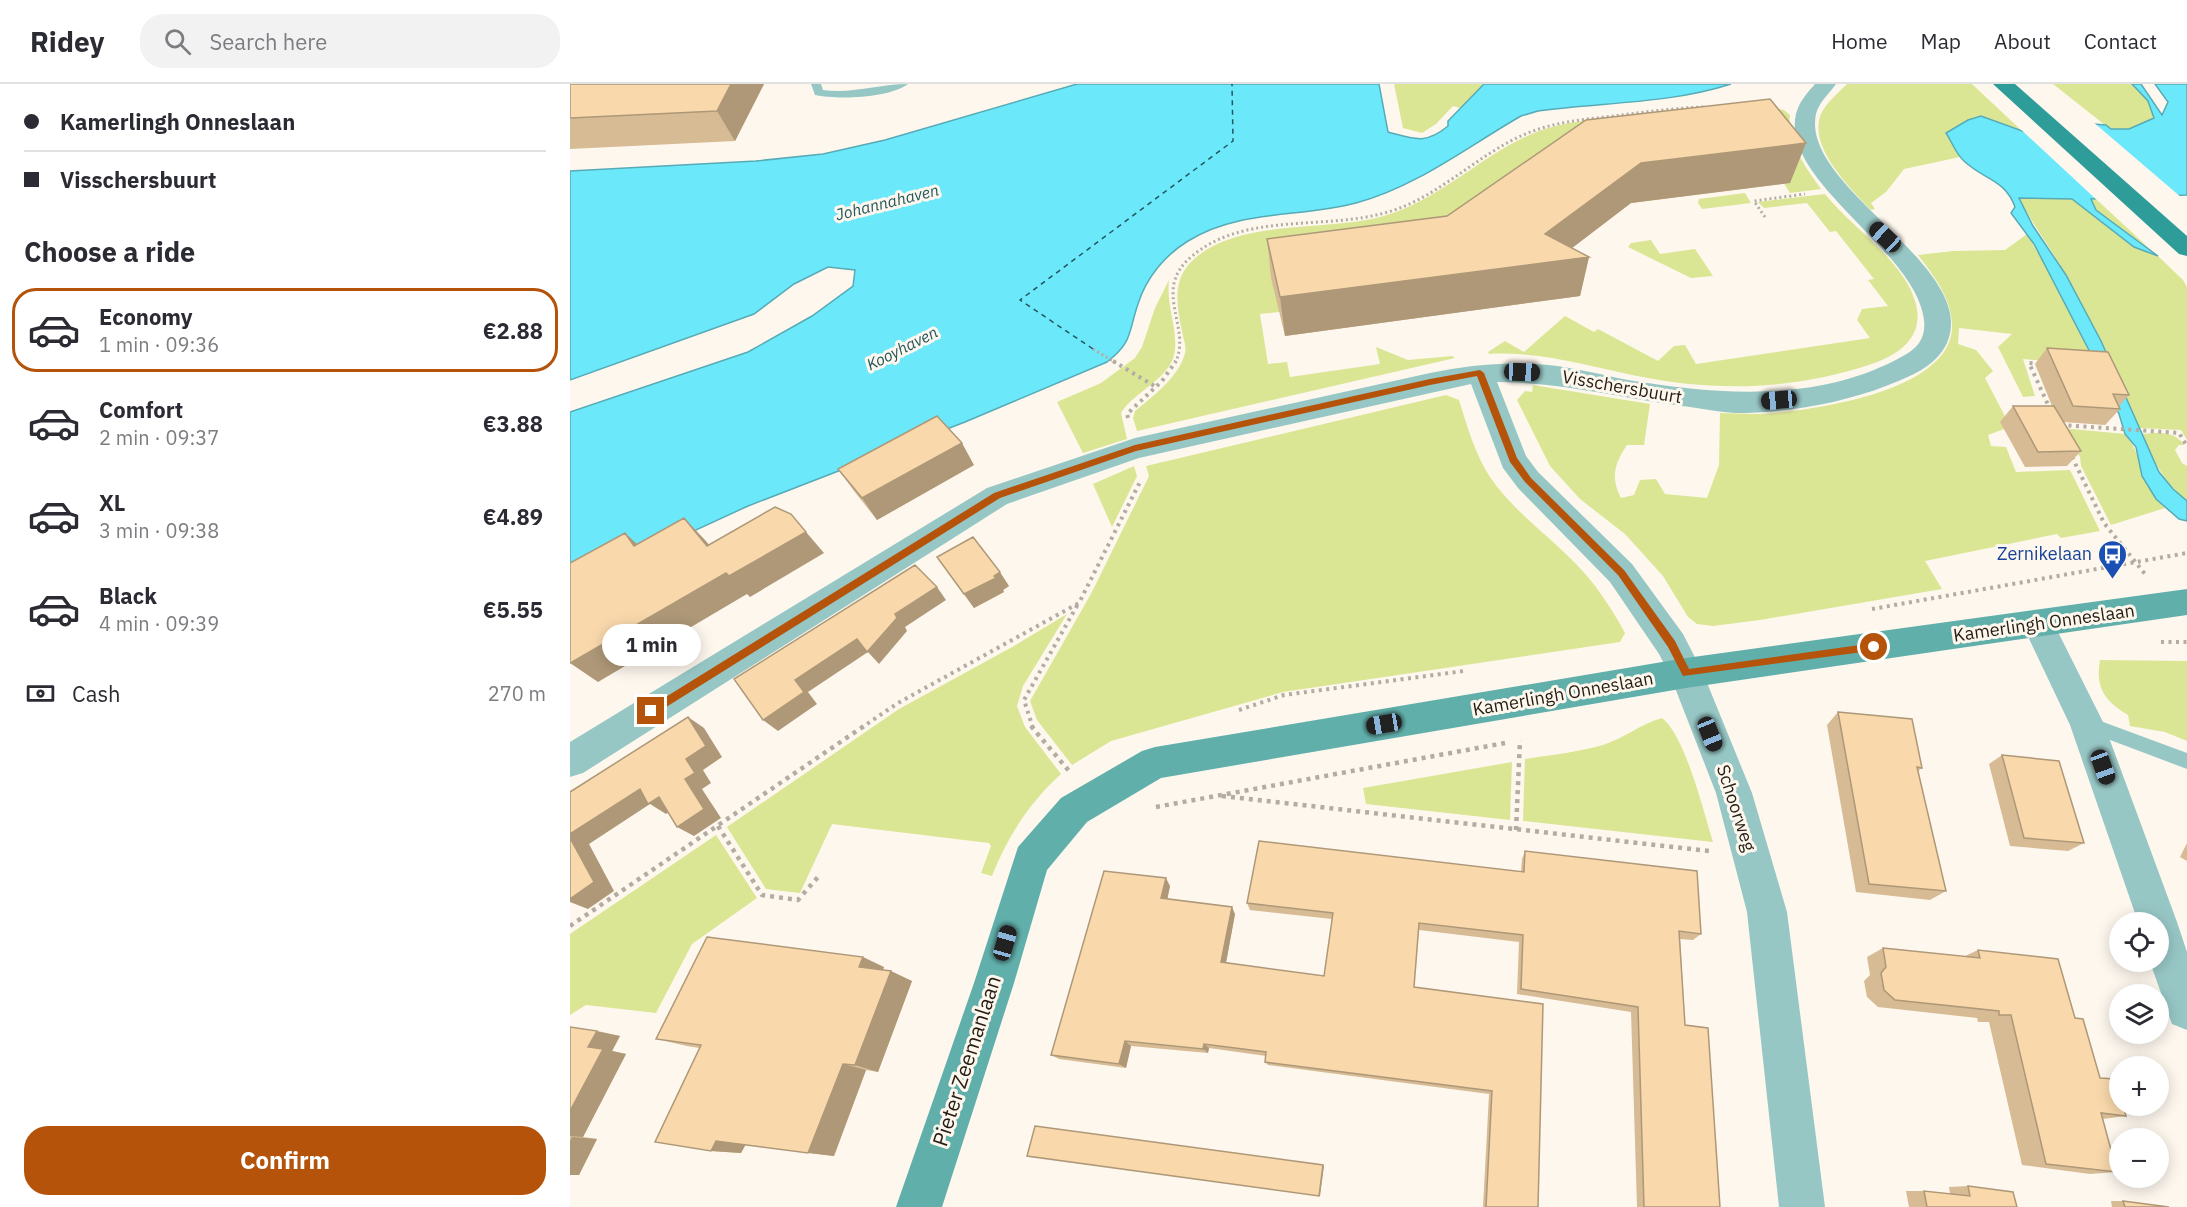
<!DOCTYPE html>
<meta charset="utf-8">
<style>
body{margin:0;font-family:"IBM Plex Sans",sans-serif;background:#f2f2f3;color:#2b2b33;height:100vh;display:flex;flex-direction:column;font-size:22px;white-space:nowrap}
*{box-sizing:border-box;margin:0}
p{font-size:20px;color:#7c7c81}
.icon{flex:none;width:33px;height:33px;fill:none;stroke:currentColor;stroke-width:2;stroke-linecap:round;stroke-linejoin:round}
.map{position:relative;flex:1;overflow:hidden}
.drawer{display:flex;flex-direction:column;background:#fff;width:570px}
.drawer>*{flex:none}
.top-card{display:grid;align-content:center;height:132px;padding:0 24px;background:#fff}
.controls{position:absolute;left:1539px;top:828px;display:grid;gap:12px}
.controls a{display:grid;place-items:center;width:60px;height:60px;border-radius:50%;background:#fff;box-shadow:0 3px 15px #0003;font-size:30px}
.end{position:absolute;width:27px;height:27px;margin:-14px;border:8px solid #b45309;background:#fff;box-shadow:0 0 0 3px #fff}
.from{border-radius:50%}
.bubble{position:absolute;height:42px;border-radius:21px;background:#fff;box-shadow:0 3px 15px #0003;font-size:20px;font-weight:700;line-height:42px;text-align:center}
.car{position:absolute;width:18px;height:36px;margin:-18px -9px;border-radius:8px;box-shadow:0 0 4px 2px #0007;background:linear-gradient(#222 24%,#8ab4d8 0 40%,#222 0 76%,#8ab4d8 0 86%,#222 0)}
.top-card b{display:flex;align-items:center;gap:21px;height:57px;font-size:22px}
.top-card b+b{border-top:2px solid #e1e1e2}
.top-card i{width:15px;height:15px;background:#2b2b33}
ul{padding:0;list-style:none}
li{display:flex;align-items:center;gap:18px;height:84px;margin:0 12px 9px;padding:0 12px;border:3px solid transparent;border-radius:24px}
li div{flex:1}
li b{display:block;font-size:22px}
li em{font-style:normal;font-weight:700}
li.current{border-color:#b45309}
li>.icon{width:54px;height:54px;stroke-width:1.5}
h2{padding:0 24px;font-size:27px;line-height:72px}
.pay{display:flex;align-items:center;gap:15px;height:66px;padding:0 24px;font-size:22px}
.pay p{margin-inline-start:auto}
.action{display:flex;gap:12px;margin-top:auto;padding:12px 24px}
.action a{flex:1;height:69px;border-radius:24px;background:#b45309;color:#fff;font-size:24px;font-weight:700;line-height:69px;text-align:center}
header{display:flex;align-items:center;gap:36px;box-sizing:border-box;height:84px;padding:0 30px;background:#fff;border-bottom:2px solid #e1e1e2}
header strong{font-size:28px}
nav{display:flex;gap:33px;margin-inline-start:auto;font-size:21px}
.search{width:420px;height:54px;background:#f2f2f3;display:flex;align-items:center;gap:15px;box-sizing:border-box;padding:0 21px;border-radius:24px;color:#7c7c81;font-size:22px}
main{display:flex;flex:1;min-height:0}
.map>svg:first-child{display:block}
</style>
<header>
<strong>Ridey</strong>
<div class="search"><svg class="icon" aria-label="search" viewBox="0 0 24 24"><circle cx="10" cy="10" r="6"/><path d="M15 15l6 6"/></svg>Search here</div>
<nav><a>Home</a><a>Map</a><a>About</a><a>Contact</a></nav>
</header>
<main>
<section class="drawer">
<div class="top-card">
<b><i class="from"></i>Kamerlingh Onneslaan</b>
<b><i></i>Visschersbuurt</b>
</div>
<h2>Choose a ride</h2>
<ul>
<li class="current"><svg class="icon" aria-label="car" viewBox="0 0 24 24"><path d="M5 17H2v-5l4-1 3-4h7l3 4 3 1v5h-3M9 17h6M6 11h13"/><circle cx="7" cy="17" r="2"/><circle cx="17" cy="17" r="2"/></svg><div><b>Economy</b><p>1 min · 09:36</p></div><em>€2.88</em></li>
<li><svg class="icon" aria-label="car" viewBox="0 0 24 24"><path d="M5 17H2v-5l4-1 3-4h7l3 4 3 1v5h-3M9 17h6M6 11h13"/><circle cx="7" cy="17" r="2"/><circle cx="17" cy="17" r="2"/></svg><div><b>Comfort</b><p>2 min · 09:37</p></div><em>€3.88</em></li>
<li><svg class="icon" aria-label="car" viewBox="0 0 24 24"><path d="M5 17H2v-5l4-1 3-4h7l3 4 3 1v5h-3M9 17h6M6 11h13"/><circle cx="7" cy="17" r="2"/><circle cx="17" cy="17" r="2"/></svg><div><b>XL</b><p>3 min · 09:38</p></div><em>€4.89</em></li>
<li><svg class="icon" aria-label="car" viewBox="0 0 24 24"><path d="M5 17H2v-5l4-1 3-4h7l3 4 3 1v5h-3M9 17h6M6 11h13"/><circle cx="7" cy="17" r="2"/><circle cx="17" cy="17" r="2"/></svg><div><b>Black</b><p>4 min · 09:39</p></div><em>€5.55</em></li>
</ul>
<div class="pay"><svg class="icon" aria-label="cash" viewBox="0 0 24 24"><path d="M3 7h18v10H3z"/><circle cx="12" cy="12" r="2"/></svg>Cash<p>270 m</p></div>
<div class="action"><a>Confirm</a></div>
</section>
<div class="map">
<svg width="1617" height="1123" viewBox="0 0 1617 1123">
<rect width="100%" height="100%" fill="#fef7ee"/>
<path fill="#dae694" d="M824,0H914L890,24L883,22L866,40L852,49L833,44Z
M1277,0H1402L1451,46L1411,32L1377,49L1390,73L1334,85L1316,108L1301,119L1305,125L1301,126C1282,106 1243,68 1249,37C1251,23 1267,10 1277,0Z
M1483,0H1562L1578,17L1584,35L1559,45H1540Z
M1202,24L1214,26L1220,31C1217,58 1236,84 1251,105L1220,109L1186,55L709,228L690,230L698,280L717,278L720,293L810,280L806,263L838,276L882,272L885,274L567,347L563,334L565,327C583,312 609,293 615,269C617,262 613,255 612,247C607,224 602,198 620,179C663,134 753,148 810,133C878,115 922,57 986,42C1018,34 1052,33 1085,31C1124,29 1163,26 1202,24Z
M1175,109L1181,119L1132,125L1128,119L1129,115Z
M1255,110C1281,143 1333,176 1345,217C1356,252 1330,271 1299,281C1221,306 1147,308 1067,292C1018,282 969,267 919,270L918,268L935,257L954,268L995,232L1024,248L1028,245L1088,277L1104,262L1115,261L1126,280L1300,254L1287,236L1292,225L1318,222L1298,196L1304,195L1266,147L1260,148L1237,119L1194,124L1188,118Z
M1449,114L1502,115L1564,163L1588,172L1613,196L1617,203V356L1611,346L1569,344C1547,293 1525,242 1497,193C1482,166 1463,141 1449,114Z
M1521,115H1526L1581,166L1526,126Z
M1457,150L1485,199L1526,281L1453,275L1465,312L1453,313L1428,263L1442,250L1389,244L1388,260L1406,266L1423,287L1415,294L1438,338H1431L1434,345L1418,351L1421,362L1436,363L1446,388L1500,386L1530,447L1491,454L1487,450L1355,477L1372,505L1190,536L1143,542L1127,540L1118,533L1093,492L1055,450L1010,415L980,382L947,316L955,307L962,308L963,301L1080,320L1074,361H1057C1045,379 1040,393 1051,414L1064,411L1070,396L1086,395L1095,410L1137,414L1149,381L1150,329C1168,329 1187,331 1205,329C1253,324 1386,305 1382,239C1380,212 1364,192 1348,171L1383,167L1435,166Z
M1081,156L1090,170L1125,165L1143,192L1121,194L1058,163L1061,159Z
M599,196C596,220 607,242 605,266C602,295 564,307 551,329L557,355L513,369L487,318L531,299L565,274L572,263L585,224Z
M876,311L889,316C897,342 905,370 920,393C943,427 976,449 1004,478C1025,499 1041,523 1055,549L1050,558L713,608L541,657L502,681L467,636L460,617L522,508L579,392L576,382Z
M1492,344L1555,350C1575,373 1568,399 1595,424L1541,441L1511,382L1510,373Z
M1572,350C1588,349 1604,346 1614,361H1609L1605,366L1612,379L1617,382V417C1593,398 1584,377 1572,350Z
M564,382L567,392L542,443L523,400Z
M497,530L453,602L447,622L455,643L491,690C460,718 437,753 422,792L411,789L421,762L419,759L262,740L230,809L196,805L157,743L329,625L444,562Z
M1530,576L1617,577V657L1595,648L1560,642L1558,631C1535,617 1525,604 1530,576Z
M1092,634C1115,651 1134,729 1143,758L953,737L955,675C981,671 1008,668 1033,661C1054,654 1071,640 1092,634Z
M942,678L940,736L796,720L793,704Z
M146,751L187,814L122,860L86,929L16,921L0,931V850Z"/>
<path fill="#6ce8fb" stroke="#56abb6" stroke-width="1.5" d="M507,0H809L818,48C844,55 855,61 878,42V37L914,0H1161C1099,20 1032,18 968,27L951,32C897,63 846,103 786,119C730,134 669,125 618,157C595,171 576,194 568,220C558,249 563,258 537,278L395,338L178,422L0,504V328L178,268L242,232L283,202L285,186L258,183L224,200L184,230L0,296V87L186,77L253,70L315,56Z
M1562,0H1571L1592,31L1598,18L1585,0H1617V111L1521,115L1526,126L1588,172L1564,163L1502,115L1449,114L1463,142L1496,191L1531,257L1589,388L1603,405L1617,417V437L1609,435L1586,415L1572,392L1566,363L1555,350L1549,330L1523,274L1464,160L1441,129L1445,123C1435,95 1414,96 1394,77C1386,70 1382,58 1376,49L1398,36L1411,32L1455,48L1523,40L1536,41L1541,45H1559L1584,34L1578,17Z"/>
<path fill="#fef7ee" d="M1522,37L1612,114L1529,118L1446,41L1456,45Z"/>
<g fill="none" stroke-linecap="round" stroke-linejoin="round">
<path stroke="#22575f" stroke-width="1.5" stroke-dasharray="5 4.5" stroke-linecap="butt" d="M523,265L450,216L663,57L662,0"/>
<path stroke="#b3aca3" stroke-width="3" stroke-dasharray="2 3" stroke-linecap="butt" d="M1195,133L1184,117L1235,110
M523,265L546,279
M605,279C623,244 581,207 621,173C674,127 755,147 818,128C863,115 898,80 939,58C973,39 1007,36 1044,32C1074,28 1104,24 1134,23"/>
<path stroke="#b3aca3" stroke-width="4" stroke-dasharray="3 4.5" stroke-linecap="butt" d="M543,277L586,303
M1470,280L1459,279L1480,325
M558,334L557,330L592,297L606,277
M1491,341L1609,349L1617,362
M1502,373L1534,439L1575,490
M1302,525L1617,469
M1591,558H1617
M669,626L714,611L894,587
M291,644L328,619L509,519L571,396
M463,644L454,616L508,520"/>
<path stroke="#b3aca3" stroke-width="4.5" stroke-dasharray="4 5" stroke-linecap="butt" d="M461,642L499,687
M652,712L1139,767
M586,723L935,659
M148,742L192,811L228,816L248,793
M946,746L950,656
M0,842L294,642"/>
<path fill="#97c7c5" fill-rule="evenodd" d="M241,0H251L253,6C282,10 309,0 338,0C320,14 268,16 245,11Z
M1517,632L1617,669V685L1511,645L1508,640L1511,635Z"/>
<path fill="#97c7c5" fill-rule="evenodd" d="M1245,0H1266C1259,10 1249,18 1246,30C1230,104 1410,182 1377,259C1366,283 1339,293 1316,302C1269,320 1215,329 1165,329C1150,328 1135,325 1120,323C1056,315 992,298 927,298L956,372L968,388L1062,480L1113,550L1133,589L1182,709L1217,828L1255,1123H1209L1177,828L1146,709L1100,591L1089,570L1040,498L948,404L933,384L901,300L569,374L437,420L13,689L0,693V658L417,404L565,354L860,289C895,282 928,278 964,280C995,281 1027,290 1058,296C1149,311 1250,319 1333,272C1348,264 1356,254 1354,236C1346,166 1210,97 1226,30C1229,18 1237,9 1245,0Z
M1468,526L1479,530L1534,640L1607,838L1617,868V946L1602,940L1580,878H1588V838H1568L1500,641L1452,540L1457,530Z"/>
<path fill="#61afab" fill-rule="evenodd" d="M1617,505V531L1116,604L591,694L517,738L477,786L444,899L372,1123H326L404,899L448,763L491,714L572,667L585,663L1116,574Z"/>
<path fill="#2e9c99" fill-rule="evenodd" d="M1423,0H1445L1617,152V172L1609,170Z"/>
</g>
<path fill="#d6bb94" d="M0,0H194L165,57L0,65Z
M1236,59L1220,99L1061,119L1002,164L1019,173L1010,212L715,252L701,194L697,155L877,132Z
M1477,264L1559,311L1549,322L1550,325L1535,341L1493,338L1511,367L1497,382L1455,383L1430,338L1443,322H1482L1465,280Z
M404,381L307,436L284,407L268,385Z
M367,473L439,502L433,506L434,508L404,524Z
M1268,628L1352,684L1348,687L1376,807L1360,816L1286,808L1257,641Z
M1432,671L1514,759L1498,767L1440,762L1419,680Z
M1617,759V777L1610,773Z
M955,767L1131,850L1123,856L1110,855L1115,941L1150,1123H1067L1061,928L947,910L949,858L849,846L844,903L973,920L968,1123H913L919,1010L698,981L695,978L696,972L639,964L638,969L561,962L556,984L489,975L481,971L600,802L597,815L665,830L656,879L754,892L762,835L680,826L677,819L951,787L952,775Z
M1313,864L1393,873L1408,866L1505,934L1530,994L1556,1032L1533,1035L1547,1088L1520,1090L1452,1081L1419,938H1408L1407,934L1308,923L1297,913L1294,897L1300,891L1297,873Z
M314,883L313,886L342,897L308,988L296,986L264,1072L175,1061L171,1069L141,1067L129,964L117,962L86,955Z
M0,943L50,952L42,967L56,970L13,1053L27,1055L9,1091H0Z
M1398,1102L1447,1123H1339L1336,1107H1354L1380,1110L1379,1103Z
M1541,1117H1553L1599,1123H1542Z"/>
<path fill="#ae9878" d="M161,0H194L165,57L147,27Z
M1236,59L1220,99L1061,119L985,177L1019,173L1010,212L715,252L710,213L975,150L1071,79Z
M392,359L404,381L307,436L292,414Z
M114,434L135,456L158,483L137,462Z
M236,448L254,469L180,513L177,510L28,598L0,579L156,489Z
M55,449L79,471L64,462Z
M430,488L439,502L433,506L434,508L404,524L394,510Z
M367,503L376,516L335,543L337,547L309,580L298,568L238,608L247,620L208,647L193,636L225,596Z
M118,633L134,644L152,673L133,686L141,699L132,705L151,734L124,752L107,743L115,695Z
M70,705L89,713L106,723L96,730L80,720L19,760L44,807L18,825L0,818V750Z
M596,794L600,802L596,822L591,814Z
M662,823L665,830L655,884L651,878Z
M293,873L314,883L310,893L289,883Z
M321,887L342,897L308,988L285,981Z
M27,947L50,952L42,967L56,970L13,1053L0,1052V1027L18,963Z
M555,957L561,962L556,984L549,980Z
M634,960L639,964L638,969L633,965Z
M273,980L296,986L264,1072L238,1069Z
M2,1053L27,1055L9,1091H0V1057Z
M146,1057L176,1060L171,1069L141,1067Z
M753,1081L754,1082L750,1112H749Z"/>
<path fill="#f9d9ac" stroke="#ae9878" stroke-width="1.5" d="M0,0H161L147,27L0,34Z
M1200,15L1236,59L1071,79L975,150L1019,173L710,213L697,155L877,132L1016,36Z
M1477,264L1538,268L1559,311L1543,310L1550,325L1503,322Z
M1443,322H1484L1511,367L1468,368Z
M367,332L392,359L292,414L268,385Z
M205,423L221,430L236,448L159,492L156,489L0,579V479L55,449L64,462L114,434L137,462Z
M403,453L430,488L424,492L426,494L394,510L367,473Z
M345,481L367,503L325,530L327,534L297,568L287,555L225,596L234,608L193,636L164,595Z
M1268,628L1342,635L1352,684L1347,683L1376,807L1299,800Z
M118,633L136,662L116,675L125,689L115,695L134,725L107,743L89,713L78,720L70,705L0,750V708Z
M1432,671L1489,677L1514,759L1454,754Z
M0,754L24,798L0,815Z
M689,757L954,788L955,767L1127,787L1131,850L1109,847L1115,941L1138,944L1150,1123H1074L1068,923L951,905L953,851L849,839L844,903L973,920L968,1123H916L922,1007L695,978L696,968L634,960L633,965L555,957L549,980L481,971L534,787L596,794L591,814L662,823L651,878L754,892L763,829L677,819Z
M137,853L293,873L289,883L321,887L285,981L273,980L238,1069L146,1057L141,1067L85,1058L131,961L86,955Z
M1313,864L1410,874L1408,866L1488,875L1505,934L1513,935L1530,994L1545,995L1550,1011V1022H1553L1556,1032L1531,1029L1547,1088L1476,1080L1441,931H1429V927L1325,916L1314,906L1311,889L1316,883Z
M0,943L27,947L18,963L33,965L0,1027Z
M465,1042L753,1081L749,1112L457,1072Z
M1398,1102L1443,1108L1447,1123H1357L1354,1107L1400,1112Z
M1553,1117L1599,1123H1555Z"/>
<path fill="#b45309" d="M910,286L914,289L947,374L961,394L1054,486L1105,557L1119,585L1304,559L1309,563L1308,566L1113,592L1098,563L1048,491L955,398L940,378L907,292L860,301L566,367L430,414L85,630H78L76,627L78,624L424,409L565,361L860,295Z"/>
<defs>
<symbol id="bus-pin" viewBox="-11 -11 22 30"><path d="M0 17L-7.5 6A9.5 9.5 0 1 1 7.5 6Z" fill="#1a4fb4" stroke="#fef7ee"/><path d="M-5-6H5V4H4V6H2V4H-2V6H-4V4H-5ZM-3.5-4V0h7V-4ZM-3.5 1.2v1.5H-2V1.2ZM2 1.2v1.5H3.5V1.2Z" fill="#fff"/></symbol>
</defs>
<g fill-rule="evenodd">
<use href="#bus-pin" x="1526" y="454" width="33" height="45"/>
</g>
<g text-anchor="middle" stroke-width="6" stroke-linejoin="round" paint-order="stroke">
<g font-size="16" font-style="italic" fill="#22575f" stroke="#fef7ee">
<text transform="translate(317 118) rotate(-14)" y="6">Johannahaven</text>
<text transform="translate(332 264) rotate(-27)" y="6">Kooyhaven</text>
</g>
<g font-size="18" fill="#231d14" stroke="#fef7ee">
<text transform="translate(1052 303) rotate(10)" y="6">Visschersbuurt</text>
<text transform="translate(1474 539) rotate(-8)" y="6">Kamerlingh Onneslaan</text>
<text transform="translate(993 610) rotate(-10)" y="6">Kamerlingh Onneslaan</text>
<text transform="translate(1166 724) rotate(72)" y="6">Schoorweg</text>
</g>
<g font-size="18" fill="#164399" stroke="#fef7ee" text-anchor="end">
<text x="1522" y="476">Zernikelaan</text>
</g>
<g font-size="21" fill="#231d14" stroke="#fef7ee">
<text transform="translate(397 977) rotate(-72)" y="7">Pieter Zeemanlaan</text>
</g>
</g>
</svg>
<div class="controls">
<a><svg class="icon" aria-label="locate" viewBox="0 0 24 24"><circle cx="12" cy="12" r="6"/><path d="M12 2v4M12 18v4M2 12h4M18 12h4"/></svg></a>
<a><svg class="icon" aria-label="layers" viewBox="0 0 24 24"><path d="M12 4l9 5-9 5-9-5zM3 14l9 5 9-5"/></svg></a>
<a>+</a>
<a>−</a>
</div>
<i class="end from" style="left:1304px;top:563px"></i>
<i class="end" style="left:81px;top:627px"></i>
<div class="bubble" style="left:32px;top:540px;width:99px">1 min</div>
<i class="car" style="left:1315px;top:153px;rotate:313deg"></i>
<i class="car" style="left:952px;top:288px;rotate:92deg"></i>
<i class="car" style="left:1209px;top:316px;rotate:265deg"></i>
<i class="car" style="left:814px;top:640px;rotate:260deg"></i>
<i class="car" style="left:1140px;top:650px;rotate:158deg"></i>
<i class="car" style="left:1533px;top:683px;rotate:160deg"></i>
<i class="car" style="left:435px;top:859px;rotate:16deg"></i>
</div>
</main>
